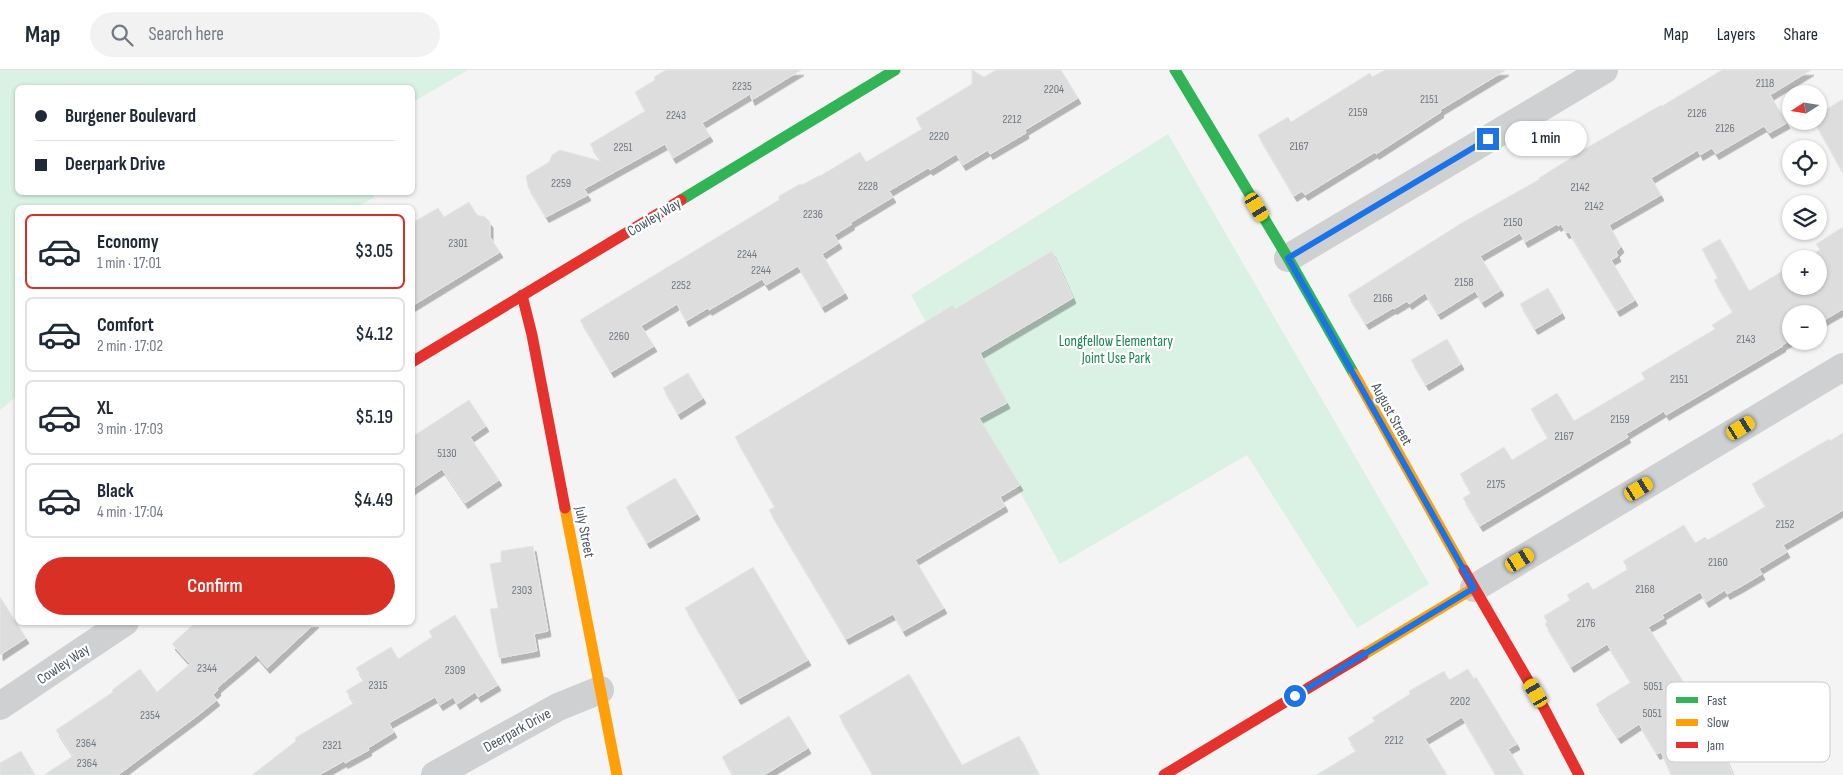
<!DOCTYPE html>
<meta charset="utf-8">
<style>
body{margin:0;font-family:"Sofia Sans Condensed",sans-serif;background:#f2f2f3;color:#1f2937;height:100vh;display:flex;flex-direction:column;font-size:19px;white-space:nowrap}
*{box-sizing:border-box;margin:0}
p{font-size:16px;color:#747a83}
.icon{flex:none;width:28px;height:28px;fill:none;stroke:currentColor;stroke-width:2;stroke-linecap:round;stroke-linejoin:round}
.map{position:relative;flex:1;overflow:hidden}
.details{position:absolute;left:15px;top:135px;width:400px;height:420px;display:flex;flex-direction:column;background:#fff;border-radius:8px;box-shadow:0 1px 4px #0004}
.details>*{flex:none}
.banner{position:absolute;left:15px;top:15px;width:400px;height:110px;border-radius:8px;box-shadow:0 1px 4px #0004;display:grid;align-content:center;height:110px;padding:0 20px;background:#fff}
.needle{width:32px;rotate:258deg}
.controls{position:absolute;left:1782px;top:15px;display:grid;gap:10px}
.controls a{display:grid;place-items:center;width:45px;height:45px;border-radius:50%;background:#fff;box-shadow:0 1px 4px #0004;font-size:25px}
.end{position:absolute;width:22px;height:22px;margin:-11px;border:6px solid #1a73e8;background:#fff;box-shadow:0 0 0 2px #fff}
.from{border-radius:50%}
.bubble{position:absolute;height:35px;border-radius:18px;background:#fff;box-shadow:0 1px 4px #0004;font-size:16px;font-weight:600;line-height:35px;text-align:center}
.car{position:absolute;width:15px;height:30px;margin:-15px -8px;border-radius:6px;box-shadow:0 0 4px 1px #0007;background:linear-gradient(#f5c518 24%,#345 0 40%,#f5c518 0 76%,#345 0 86%,#f5c518 0)}
.banner b{display:flex;align-items:center;gap:18px;height:48px;font-size:19px}
.banner b+b{border-top:1px solid #e0e1e3}
.banner i{width:12px;height:12px;background:#1f2937}
ul{padding:9px 0 0;list-style:none}
li{display:flex;align-items:center;gap:15px;height:75px;margin:0 10px 8px;padding:0 10px;border:2px solid #e0e1e3;border-radius:8px}
li div{flex:1}
li b{display:block;font-size:19px}
li em{font-style:normal;font-weight:600}
li.on{border-color:#d93025}
li>.icon{width:45px;height:45px;stroke-width:1.5}
.button{display:flex;gap:10px;margin-top:auto;padding:10px 20px}
.button a{flex:1;height:58px;border-radius:30px;background:#d93025;color:#fff;font-size:20px;font-weight:600;line-height:58px;text-align:center}
header{display:flex;align-items:center;gap:30px;box-sizing:border-box;height:70px;padding:0 25px;background:#fff;border-bottom:1px solid #e0e1e3}
header strong{font-size:24px}
nav{display:flex;gap:28px;margin-inline-start:auto;font-size:18px}
.search{width:350px;height:45px;background:#f2f2f3;display:flex;align-items:center;gap:12px;box-sizing:border-box;padding:0 18px;border-radius:28px;color:#747a83;font-size:19px}
.map>svg:first-child{display:block}
</style>
<header>
<strong>Map</strong>
<div class="search"><svg class="icon" aria-label="search" viewBox="0 0 24 24"><circle cx="10" cy="10" r="6"/><path d="M15 15l6 6"/></svg>Search here</div>
<nav><a>Map</a><a>Layers</a><a>Share</a></nav>
</header>
<div class="map">
<svg width="1843" height="705" viewBox="0 0 1843 705">
<defs>
<filter id="shadow"><feDropShadow dx="3" dy="5.5" stdDeviation="0" flood-color="#0004"/></filter>
</defs>
<rect width="100%" height="100%" fill="#f4f4f4"/>
<path fill="#d9f2e3" d="M0,0H468L413,32L412,18H18V122H372L374,128L354,138H18L17,326L0,340Z
M1168,64L1429,514L1357,558L1247,385L1060,494L911,225Z"/>
<path fill="#ddddde" stroke="#e5e6e7" filter="url(#shadow)" d="M666,0H801L752,30L750,24L702,53L710,66L673,88L665,74L584,119L588,125L546,147L528,117L526,106L549,92L552,85L560,80L601,91L590,74L645,41L635,22L655,10L654,7Z
M972,0L984,7L996,0H1061L1078,28L1025,60L1026,63L990,84L988,80L963,95L956,84L930,100L928,98L889,121L893,127L850,153L852,154L834,165L839,173L822,184L845,223L822,237L798,196L766,215L762,209L709,240L708,238L686,251L677,234L641,256L654,276L611,302L580,250L779,130V126L800,114L802,115L820,105V106L860,82L866,92L922,59L916,48L972,14Z
M1385,0H1506L1440,40L1441,42L1376,84L1375,82L1305,125L1302,121L1294,126L1258,65L1288,47L1291,52L1370,3L1372,7Z
M1722,0H1811L1770,25L1787,53L1769,63L1764,56L1716,84L1712,78L1700,85L1698,80L1651,108L1661,125L1609,155L1621,177L1616,182L1618,186L1611,190L1635,230L1617,241L1569,162L1566,163L1561,154L1558,156L1557,154L1525,172L1520,163L1480,186L1501,220L1482,232L1475,221L1438,244L1425,223L1409,234L1407,231L1394,239L1393,238L1366,254L1348,225L1460,154L1540,109L1539,108L1590,76L1661,35L1662,36Z
M1843,29V103L1814,51H1819V44Z
M469,132L477,145L485,147L490,152V167L500,182L412,236V153L438,138L444,147Z
M1843,157V239L1819,253V244H1791V270L1782,275L1783,276L1666,345L1664,341L1626,364L1628,367L1480,456L1463,428L1471,423L1460,404L1504,377L1512,390L1548,368L1531,339L1557,323L1574,351L1645,309L1641,303L1715,259L1712,255L1733,242L1714,210L1718,208L1702,179L1720,169L1749,221L1791,196V216H1819V189H1804L1820,180L1816,174Z
M1052,181L1073,228L980,283L1007,333L979,348L1020,415L1000,427L1005,436L915,490L944,538L903,561L893,544L846,569L769,440L775,437L735,367L953,235L955,239Z
M1548,218L1562,243L1535,259L1520,234Z
M1447,269L1461,294L1426,315L1411,290Z
M688,303L703,328L678,344L663,318Z
M469,330L486,356L470,367L499,410L465,433L442,399L412,419V367Z
M1843,363V440L1783,475L1787,482L1759,499L1762,504L1740,517L1727,524L1725,520L1706,532L1700,522L1662,545L1664,548L1648,557L1701,639L1728,627L1736,644L1712,656L1733,705H1671L1661,682L1657,684L1639,654L1618,668L1596,634L1631,612L1607,574L1571,597L1545,554L1547,552L1544,546L1570,530L1567,525L1588,512L1593,520L1628,499L1623,491L1684,455L1695,473L1705,467L1708,470L1766,436L1752,414L1829,369L1830,371Z
M675,408L697,444L647,473L626,437Z
M533,476L548,561L534,564L537,581L499,588L490,539L498,538L490,494L501,492V481Z
M753,497L808,590L738,629L685,538Z
M0,527L26,568L0,585Z
M455,545L498,615L478,627L475,622L457,634L453,627L440,635L435,627L389,653L394,662L368,678L369,680L345,693L344,691L319,705H252L296,671L295,668L354,633L346,621L364,610L356,598L391,577L398,589L432,567L429,561Z
M196,552H316L267,598L256,585L217,618L218,620L213,625L217,630L197,646L118,705H44L73,686L56,660L113,622L112,620L140,599L157,622L190,594L172,574Z
M1468,599L1474,609L1476,607L1517,674L1508,679L1524,705H1496L1462,647L1425,669L1447,705H1316L1356,681L1348,668L1375,651L1372,648L1410,624L1409,621L1444,601L1449,610Z
M909,604L962,695L1019,666L1039,705H873L839,646Z
M789,646L808,678L764,705H733L722,687Z
M21,681L35,705H0V693Z"/>
<g fill="none" stroke-linecap="round" stroke-linejoin="round">
<path stroke="#ced0d2" stroke-width="28" d="M1288,188L1604,0
M1474,518L1843,297
M0,636L125,552
M435,705L558,637L600,620"/>
<path stroke="#30b455" stroke-width="11" d="M1175,0L1288,188L1354,304
M681,130L895,0"/>
<path stroke="#ff9f0a" stroke-width="11" d="M1354,304L1464,500
M565,438L617,705
M1363,585L1474,518"/>
<path stroke="#e5322d" stroke-width="11" d="M522,225L532,265L565,438
M412,292L681,130
M1464,500L1544,638L1579,705
M1164,705L1363,585"/>
</g>
<g fill="none" stroke-linecap="round" stroke-linejoin="round">
<path stroke="#1a73e8" stroke-width="6" d="M1295,626L1474,518L1288,188L1488,69"/>
</g>
<g text-anchor="middle" stroke-width="4.5" stroke-linejoin="round" paint-order="stroke">
<g font-size="12" fill="#707881">
<text x="1765" y="17">2118</text>
<text x="742" y="20">2235</text>
<text x="1054" y="23">2204</text>
<text x="1429" y="33">2151</text>
<text x="1358" y="46">2159</text>
<text x="1697" y="47">2126</text>
<text x="676" y="49">2243</text>
<text x="1012" y="53">2212</text>
<text x="1725" y="62">2126</text>
<text x="939" y="70">2220</text>
<text x="1299" y="80">2167</text>
<text x="623" y="81">2251</text>
<text x="561" y="117">2259</text>
<text x="868" y="120">2228</text>
<text x="1580" y="121">2142</text>
<text x="1594" y="140">2142</text>
<text x="813" y="148">2236</text>
<text x="1513" y="156">2150</text>
<text x="458" y="177">2301</text>
<text x="747" y="188">2244</text>
<text x="761" y="204">2244</text>
<text x="1464" y="216">2158</text>
<text x="681" y="219">2252</text>
<text x="1383" y="232">2166</text>
<text x="619" y="270">2260</text>
<text x="1746" y="273">2143</text>
<text x="1679" y="313">2151</text>
<text x="1620" y="353">2159</text>
<text x="1564" y="370">2167</text>
<text x="447" y="387">5130</text>
<text x="1496" y="418">2175</text>
<text x="1785" y="458">2152</text>
<text x="1718" y="496">2160</text>
<text x="1645" y="523">2168</text>
<text x="522" y="524">2303</text>
<text x="1586" y="557">2176</text>
<text x="207" y="602">2344</text>
<text x="455" y="604">2309</text>
<text x="378" y="619">2315</text>
<text x="1653" y="620">5051</text>
<text x="1460" y="635">2202</text>
<text x="1652" y="647">5051</text>
<text x="150" y="649">2354</text>
<text x="1394" y="674">2212</text>
<text x="86" y="677">2364</text>
<text x="332" y="679">2321</text>
<text x="87" y="697">2364</text>
</g>
<g font-size="15" fill="#4a5661" stroke="#fff">
<text transform="translate(654 147) rotate(-31)" y="5">Cowley Way</text>
<text transform="translate(1392 344) rotate(61)" y="5">August Street</text>
<text transform="translate(585 462) rotate(79)" y="5">July Street</text>
<text transform="translate(63 594) rotate(-34)" y="5">Cowley Way</text>
<text transform="translate(517 660) rotate(-29)" y="5">Deerpark Drive</text>
</g>
<g font-size="15" fill="#17864f" stroke="#fff">
<text x="1116" y="276">Longfellow Elementary<tspan x="1116" dy="17">Joint Use Park</tspan></text>
</g>
</g>
<rect x="1666" y="612" width="164" height="80" rx="8" fill="#fff" stroke="#c9ccd0" stroke-width="1"/>
<rect x="1676" y="627" width="22" height="6" fill="#30b455"/>
<rect x="1676" y="649" width="22" height="7" fill="#ff9f0a"/>
<rect x="1676" y="672" width="22" height="6" fill="#e5322d"/>
<g font-size="14" fill="#4a5661">
<text x="1707" y="635">Fast</text>
<text x="1707" y="657">Slow</text>
<text x="1707" y="680">Jam</text>
</g>
</svg>
<div class="controls">
<a><svg class="needle" viewBox="-14 -14 28 28"><path d="M0-13l5 13h-10z" fill="#e53935"/><path d="M0 13l5-13h-10z" fill="#747a83"/></svg></a>
<a><svg class="icon" aria-label="locate" viewBox="0 0 24 24"><circle cx="12" cy="12" r="6"/><path d="M12 2v4M12 18v4M2 12h4M18 12h4"/></svg></a>
<a><svg class="icon" aria-label="layers" viewBox="0 0 24 24"><path d="M12 4l9 5-9 5-9-5zM3 14l9 5 9-5"/></svg></a>
<a>+</a>
<a>−</a>
</div>
<i class="end from" style="left:1295px;top:626px"></i>
<i class="end" style="left:1488px;top:69px"></i>
<div class="bubble" style="left:1505px;top:51px;width:82px">1 min</div>
<i class="car" style="left:1257px;top:137px;rotate:149deg"></i>
<i class="car" style="left:1741px;top:358px;rotate:59deg"></i>
<i class="car" style="left:1639px;top:419px;rotate:59deg"></i>
<i class="car" style="left:1520px;top:490px;rotate:59deg"></i>
<i class="car" style="left:1536px;top:623px;rotate:330deg"></i>
<div class="banner">
<b><i class="from"></i>Burgener Boulevard</b>
<b><i></i>Deerpark Drive</b>
</div>
<section class="details">
<ul>
<li class="on"><svg class="icon" aria-label="car" viewBox="0 0 24 24"><path d="M5 17H2v-5l4-1 3-4h7l3 4 3 1v5h-3M9 17h6M6 11h13"/><circle cx="7" cy="17" r="2"/><circle cx="17" cy="17" r="2"/></svg><div><b>Economy</b><p>1 min · 17:01</p></div><em>$3.05</em></li>
<li><svg class="icon" aria-label="car" viewBox="0 0 24 24"><path d="M5 17H2v-5l4-1 3-4h7l3 4 3 1v5h-3M9 17h6M6 11h13"/><circle cx="7" cy="17" r="2"/><circle cx="17" cy="17" r="2"/></svg><div><b>Comfort</b><p>2 min · 17:02</p></div><em>$4.12</em></li>
<li><svg class="icon" aria-label="car" viewBox="0 0 24 24"><path d="M5 17H2v-5l4-1 3-4h7l3 4 3 1v5h-3M9 17h6M6 11h13"/><circle cx="7" cy="17" r="2"/><circle cx="17" cy="17" r="2"/></svg><div><b>XL</b><p>3 min · 17:03</p></div><em>$5.19</em></li>
<li><svg class="icon" aria-label="car" viewBox="0 0 24 24"><path d="M5 17H2v-5l4-1 3-4h7l3 4 3 1v5h-3M9 17h6M6 11h13"/><circle cx="7" cy="17" r="2"/><circle cx="17" cy="17" r="2"/></svg><div><b>Black</b><p>4 min · 17:04</p></div><em>$4.49</em></li>
</ul>
<div class="button"><a>Confirm</a></div>
</section>
</div>
